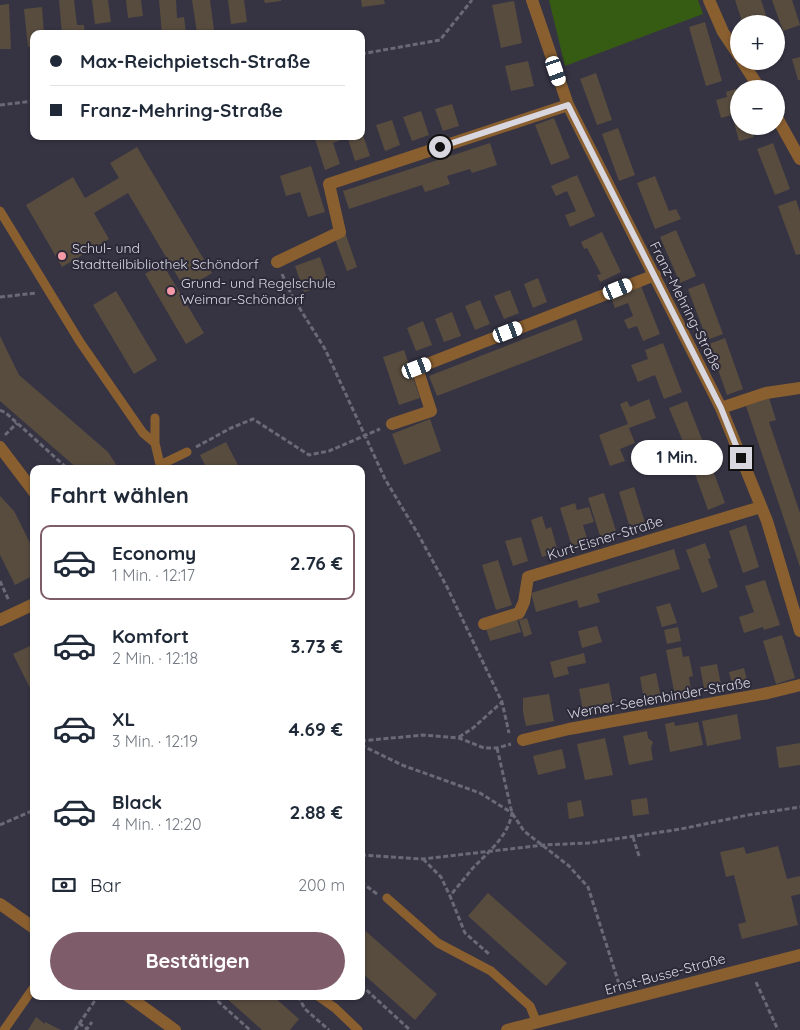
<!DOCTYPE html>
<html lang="de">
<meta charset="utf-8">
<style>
body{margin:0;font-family:Quicksand,sans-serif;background:#f6f6f7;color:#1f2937;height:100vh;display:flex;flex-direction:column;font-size:19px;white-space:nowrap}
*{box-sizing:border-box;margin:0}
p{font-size:16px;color:#747a83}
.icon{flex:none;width:28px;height:28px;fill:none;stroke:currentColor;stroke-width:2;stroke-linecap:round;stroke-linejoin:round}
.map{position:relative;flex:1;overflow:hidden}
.drawer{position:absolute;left:30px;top:465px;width:335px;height:535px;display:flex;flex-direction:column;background:#fff;border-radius:10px;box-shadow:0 1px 4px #0004}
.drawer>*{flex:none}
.banner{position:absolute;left:30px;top:30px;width:335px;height:110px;border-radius:10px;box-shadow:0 1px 4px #0004;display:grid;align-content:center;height:110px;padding:0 20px;background:#fff}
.controls{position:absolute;left:730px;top:15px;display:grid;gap:10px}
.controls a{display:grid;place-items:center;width:55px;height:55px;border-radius:50%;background:#fff;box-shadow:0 1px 4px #0004;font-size:25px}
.end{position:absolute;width:22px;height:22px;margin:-11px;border:6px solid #d8d7e0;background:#111;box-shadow:0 0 0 2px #111}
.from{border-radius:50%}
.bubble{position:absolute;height:35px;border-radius:18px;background:#fff;box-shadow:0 1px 4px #0004;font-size:16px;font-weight:700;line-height:35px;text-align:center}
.car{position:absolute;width:15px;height:30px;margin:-15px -8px;border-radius:6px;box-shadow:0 0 4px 1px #0007;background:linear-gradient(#fff 24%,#345 0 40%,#fff 0 76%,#345 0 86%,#fff 0)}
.banner b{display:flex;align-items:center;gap:18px;height:48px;font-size:19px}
.banner b+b{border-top:1px solid #e0e1e3}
.banner i{width:12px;height:12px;background:#1f2937}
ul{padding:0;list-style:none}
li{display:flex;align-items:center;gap:15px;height:75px;margin:0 10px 8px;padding:0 10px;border:2px solid transparent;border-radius:10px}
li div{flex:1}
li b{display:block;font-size:19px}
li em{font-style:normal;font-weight:700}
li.on{border-color:#7f5c69}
li>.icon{width:45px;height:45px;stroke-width:1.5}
h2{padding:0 20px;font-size:22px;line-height:60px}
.pay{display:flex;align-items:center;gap:12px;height:55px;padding:0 20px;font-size:19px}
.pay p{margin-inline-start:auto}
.cta{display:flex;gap:10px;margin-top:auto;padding:10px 20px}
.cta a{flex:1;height:58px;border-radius:30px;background:#7f5c69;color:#fff;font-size:20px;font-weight:700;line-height:58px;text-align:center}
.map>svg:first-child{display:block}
</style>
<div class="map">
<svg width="800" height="1030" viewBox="0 0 800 1030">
<rect width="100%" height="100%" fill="#363443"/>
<path fill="#365b13" d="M549,0H698L703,14L565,66Z"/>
<path fill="#584c3f" d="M59,0H74L77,25H84L85,34H62Z
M92,0H108L111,22L95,24Z
M126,0H141L143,16L128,18Z
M159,0H176L177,18L184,17L186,33L162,34Z
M192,0H210L214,30L197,33Z
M228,0H244L247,22L231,24Z
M264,0H281V1L265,3Z
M361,0H384L385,4L362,7Z
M735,0H761L769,24H743Z
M772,0H792L800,25L783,31Z
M514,1L522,43L501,48L492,5Z
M9,4L11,49H0V5Z
M42,7L44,34H34V46L28,47L24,9Z
M705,22L722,81L706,86L689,27Z
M800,57V80H798L792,59Z
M528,61L534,86L511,91L505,66Z
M596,73L612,120L597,125L580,79Z
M739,88V126H751L754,137L739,141L732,115L721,118L716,100L727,97L726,92Z
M452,104L459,126L443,131L435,109Z
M421,111L429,135L412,141L403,117Z
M554,118L570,158L551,165L535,125Z
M392,120L400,145L385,151L376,125Z
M618,128L635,175L619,181L602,134Z
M362,132L370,156L355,161L347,136H361Z
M314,136H340L341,140L333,143L340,164L325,170Z
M490,143L497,165L472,173L470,169L447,176L450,184L425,192L422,185L349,209L343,191Z
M773,143L790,189L775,195L757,149Z
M137,147L212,273L185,289L128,193L94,213L109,239L62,267L26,205L73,177L85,198L119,178L110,163Z
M311,166L325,212L308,217L300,192L286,196L280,176Z
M577,175L595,216L570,227L565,215L576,211L567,191L556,196L551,186Z
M655,176L669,211L676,209L681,219L655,229L637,183Z
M796,200L800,212V254L796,255L778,206Z
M676,230L696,276L680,283L660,237Z
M602,232L621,272L600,282L597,275L601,274L587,248L584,249L581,242Z
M346,235L357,267L347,271L335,239Z
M320,257L329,284L304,292L295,266Z
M162,263L204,333L186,344L145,274Z
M538,278L547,302L533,308L524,284Z
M704,283L723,334L707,340L688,289Z
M641,286L660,334L643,341L637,326L628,329L624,320L633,316L628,303L615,308L611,298Z
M510,290L519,313L504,319L494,296Z
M116,291L157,360L134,374L93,305Z
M480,300L490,324L475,330L465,306Z
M452,312L461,336L444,342L435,319Z
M576,319L583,340L437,396L429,376Z
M423,321L432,345L416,351L407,328Z
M0,336L19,375L108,452L119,469H78L0,401Z
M725,338L743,389L727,395L709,344Z
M663,343L682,392L664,399L655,375L638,382L631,365L648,359L645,350Z
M404,350L420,398L399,405L383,357Z
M769,398L776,420L769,422L800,513V567L746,406Z
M649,399L656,418L629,428L635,443L620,449L625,461L610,466L599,435L628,424L620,404L627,401L630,407Z
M687,401L706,450L689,456L669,408Z
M430,419L441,451L404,465L392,434Z
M226,442L240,469H207L200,455Z
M708,457L725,503L708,510L691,463Z
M634,487L646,526L631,531L619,492Z
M604,493L617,534L601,539L588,498Z
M0,496L14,511L34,551V575L15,585L0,555Z
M575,503L577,510L589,507L594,522L583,525L589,545L573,550L560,508Z
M542,516L546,529L551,527L558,552L542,557L531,520Z
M746,525L759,567L743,573L729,531Z
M521,537L528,561L513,566L505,541Z
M705,543L711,558L708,559L718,587L702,593L686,550Z
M674,549L680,569L597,594L600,602L579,608L577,600L536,612L531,593Z
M498,560L512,605L496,610L482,565Z
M765,580L780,625L764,630L763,627L744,633L739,617L754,612L745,586Z
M670,603L677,623L662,627L656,607Z
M516,616L521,632L490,641L485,625Z
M527,618L532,634L524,637L519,620Z
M597,626L602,642L582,648L578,631Z
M678,627L681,641L667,644L664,630Z
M782,635L795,678L776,684L763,641Z
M34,644V696L13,654Z
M681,647L683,657L689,656L693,676L689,677L692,697L676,701L666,650Z
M584,653L586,663L567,667L569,674L554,678L550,662Z
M717,664L722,690L705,693L700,667Z
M744,668L749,688L734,692L729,672Z
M656,673L662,703L645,706L640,677Z
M609,683L614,710L584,716L579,689Z
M549,694L554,721L526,726L523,712V698Z
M737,714L741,739L707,746L702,721Z
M674,722L675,726L698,722L703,745L670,752L665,724Z
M647,731L648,738L653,742L651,748L653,760L629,765L623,736Z
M605,738L613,775L585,780L577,744Z
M800,743V765L779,768L776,747Z
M562,749L566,768L538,775L533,756Z
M647,798L649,814L633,816L631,800Z
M581,800L584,816L569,819L567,803Z
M778,846L787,879L800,876V894L791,896L798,925L742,939L738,924L746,922L734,875L726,877L720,852L744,847L746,854Z
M488,893L567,963L546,986L468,916Z
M361,927L437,994L415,1020L361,972Z
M224,996H273L299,1019L290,1030H262Z
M36,1017L45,1024V1022L61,1030H28Z"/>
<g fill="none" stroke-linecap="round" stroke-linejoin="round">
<path stroke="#6a6976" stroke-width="3" stroke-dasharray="5 2.5" stroke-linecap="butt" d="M361,54L440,40L472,0
M0,105L34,101
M282,274L292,296L325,349L385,479L418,534L447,587L502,702L509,733
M0,297L37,293
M0,410L6,413L68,469
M5,435L17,423
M196,447L231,428L253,419L309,455L329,451L380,429
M0,581L9,601
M459,737L473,728L502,702
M361,741L423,735L459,738L484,748H497L511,744
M361,745L402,765L480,793L512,813C508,837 488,852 472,869C465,878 457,887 450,896L465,933L489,954
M497,748L512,813L524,831L569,866L588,887L620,987
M0,825L34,810
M633,837L639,856
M361,855L423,859L544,845L589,843L681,829L748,815L800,807
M423,859L441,877L450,896
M361,882L377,894
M756,982L778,1030
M361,985L410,1030
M212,996L250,1030
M298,996L305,1009L329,1030
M79,1023L87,1029L92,1022
M75,1030L98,996"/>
<path stroke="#8a5f30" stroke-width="9" d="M0,211L80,342L143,433L155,443L161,469
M155,443V418
M160,465L187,452
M387,898L438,943L491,971L530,1006L537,1023
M318,996L335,1008L358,1030
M4,1030L34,987"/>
<path stroke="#8a5f30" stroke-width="12" d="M532,0L568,105L721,408L767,521L800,631
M709,0L723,32L739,56
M742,61L760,89
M776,116L800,159
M277,262L340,232L329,184L568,105
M721,408L766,393L800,388
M392,424L431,411L417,368L655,275
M0,447L34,492
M0,620L34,604
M484,624L519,613L524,602L528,577L761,507
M523,740L569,729L768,693L800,685
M0,904L34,928
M128,996L175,1030
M507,1030L800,955"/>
</g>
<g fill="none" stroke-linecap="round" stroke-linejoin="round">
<path stroke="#d8d7e0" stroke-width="6" d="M440,147L568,105L721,408L741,458"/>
</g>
<g fill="#f49aa6" stroke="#2c2a39" stroke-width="2">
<circle cx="62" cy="256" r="5"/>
<circle cx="171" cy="291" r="5"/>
</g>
<g text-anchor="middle" stroke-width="4" stroke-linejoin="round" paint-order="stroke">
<g font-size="14" fill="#d8d7e0" stroke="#2c2a39" text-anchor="start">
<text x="72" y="253">Schul- und<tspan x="72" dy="16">Stadtteilbibliothek Schöndorf</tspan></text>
<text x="181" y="288">Grund- und Regelschule<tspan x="181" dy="16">Weimar-Schöndorf</tspan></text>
</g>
<g font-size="14" fill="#d8d7e0" stroke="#2c2a39">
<text transform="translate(686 306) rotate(63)" y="5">Franz-Mehring-Straße</text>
<text transform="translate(605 538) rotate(-17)" y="5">Kurt-Eisner-Straße</text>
<text transform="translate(659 698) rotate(-10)" y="5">Werner-Seelenbinder-Straße</text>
<text transform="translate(665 974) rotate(-15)" y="5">Ernst-Busse-Straße</text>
</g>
</g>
</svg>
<div class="controls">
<a>+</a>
<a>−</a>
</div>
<i class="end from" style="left:440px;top:147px"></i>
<i class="end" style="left:741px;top:458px"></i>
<div class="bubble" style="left:631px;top:440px;width:92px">1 Min.</div>
<i class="car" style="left:556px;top:71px;rotate:161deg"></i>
<i class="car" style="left:618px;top:289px;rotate:68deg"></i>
<i class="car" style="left:508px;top:332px;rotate:69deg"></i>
<i class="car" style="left:417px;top:368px;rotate:69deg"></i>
<div class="banner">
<b><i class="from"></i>Max-Reichpietsch-Straße</b>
<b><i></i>Franz-Mehring-Straße</b>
</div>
<section class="drawer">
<h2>Fahrt wählen</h2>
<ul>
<li class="on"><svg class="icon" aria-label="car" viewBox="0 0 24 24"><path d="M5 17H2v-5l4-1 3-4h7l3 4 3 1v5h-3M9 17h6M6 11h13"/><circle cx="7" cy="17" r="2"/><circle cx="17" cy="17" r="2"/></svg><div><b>Economy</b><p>1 Min. · 12:17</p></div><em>2.76 €</em></li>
<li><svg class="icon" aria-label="car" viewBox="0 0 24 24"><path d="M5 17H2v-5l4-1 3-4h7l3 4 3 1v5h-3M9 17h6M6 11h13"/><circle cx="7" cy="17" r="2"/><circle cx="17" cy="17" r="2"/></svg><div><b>Komfort</b><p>2 Min. · 12:18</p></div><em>3.73 €</em></li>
<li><svg class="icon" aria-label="car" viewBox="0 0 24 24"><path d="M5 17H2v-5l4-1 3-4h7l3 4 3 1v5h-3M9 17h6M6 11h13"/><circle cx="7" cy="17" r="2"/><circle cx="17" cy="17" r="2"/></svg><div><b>XL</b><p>3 Min. · 12:19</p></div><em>4.69 €</em></li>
<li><svg class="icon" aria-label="car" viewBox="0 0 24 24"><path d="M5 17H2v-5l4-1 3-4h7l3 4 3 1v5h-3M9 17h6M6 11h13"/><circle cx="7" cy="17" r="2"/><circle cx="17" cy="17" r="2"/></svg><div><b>Black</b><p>4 Min. · 12:20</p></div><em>2.88 €</em></li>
</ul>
<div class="pay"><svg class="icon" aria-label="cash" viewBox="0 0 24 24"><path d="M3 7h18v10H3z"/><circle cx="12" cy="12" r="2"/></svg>Bar<p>200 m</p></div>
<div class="cta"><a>Bestätigen</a></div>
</section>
</div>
